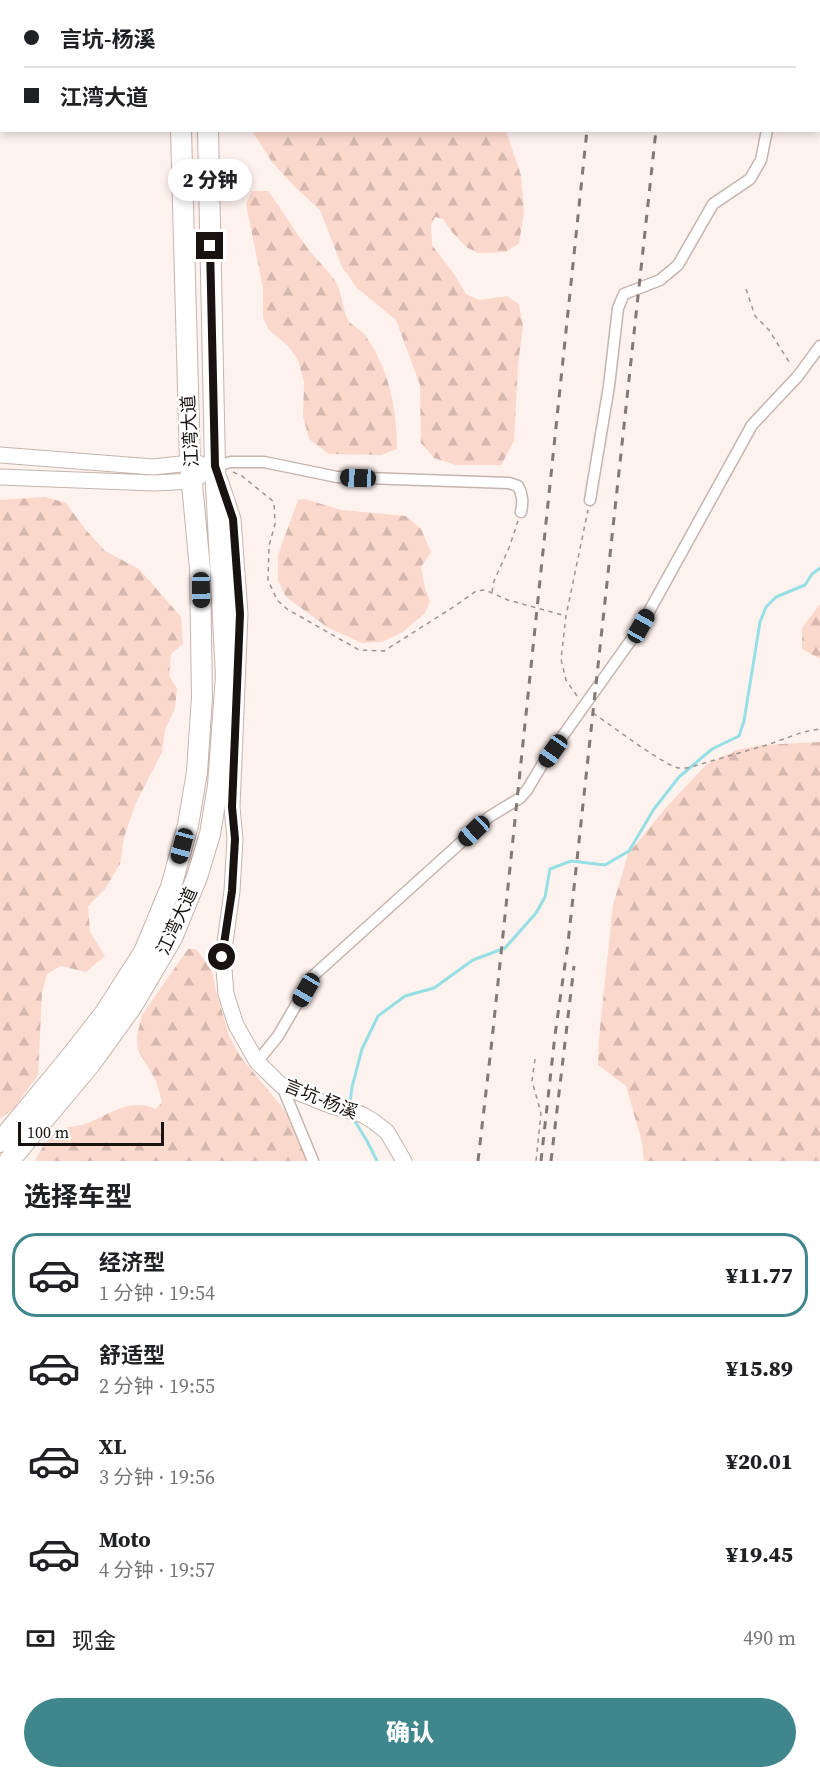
<!DOCTYPE html>
<html lang="zh">
<meta charset="utf-8">
<style>
body{margin:0;font-family:"Source Serif 4","Noto Sans SC",serif;background:#f6f6f6;color:#202124;height:100vh;display:flex;flex-direction:column;font-size:22px;white-space:nowrap}
*{box-sizing:border-box;margin:0}
p{font-size:20px;color:#757577}
.icon{flex:none;width:33px;height:33px;fill:none;stroke:currentColor;stroke-width:2;stroke-linecap:round;stroke-linejoin:round}
.map{position:relative;height:1161px;overflow:hidden}
.sheet{display:flex;flex-direction:column;background:#fff;flex:1}
.sheet>*{flex:none}
.banner{position:absolute;left:0px;top:0px;width:820px;height:132px;box-shadow:0 3px 9px #0003;display:grid;align-content:center;height:132px;padding:0 24px;background:#fff}
.scale{position:absolute;left:18px;bottom:15px;width:146px;box-sizing:border-box;padding-left:6px;border:3px solid #181210;border-top:0;font-size:16px;line-height:21px;white-space:nowrap;color:#181210;-webkit-text-stroke:4px #fff;paint-order:stroke}
.end{position:absolute;width:27px;height:27px;margin:-14px;border:8px solid #181210;background:#fff;box-shadow:0 0 0 3px #fff}
.from{border-radius:50%}
.bubble{position:absolute;height:42px;border-radius:21px;background:#fff;box-shadow:0 3px 9px #0003;font-size:20px;font-weight:800;line-height:42px;text-align:center}
.car{position:absolute;width:18px;height:36px;margin:-18px -9px;border-radius:8px;box-shadow:0 0 4px 2px #0007;background:linear-gradient(#222 24%,#8ab4d8 0 40%,#222 0 76%,#8ab4d8 0 86%,#222 0)}
.banner b{display:flex;align-items:center;gap:21px;height:57px;font-size:22px}
.banner b+b{border-top:2px solid #e0e0e0}
.banner i{width:15px;height:15px;background:#202124}
ul{padding:0;list-style:none}
li{display:flex;align-items:center;gap:18px;height:84px;margin:0 12px 9px;padding:0 12px;border:3px solid transparent;border-radius:24px}
li div{flex:1}
li b{display:block;font-size:22px}
li em{font-style:normal;font-weight:800}
li.selected{border-color:#3f878c}
li>.icon{width:54px;height:54px;stroke-width:1.5}
h2{padding:0 24px;font-size:27px;line-height:72px}
.pay{display:flex;align-items:center;gap:15px;height:66px;padding:0 24px;font-size:22px}
.pay p{margin-inline-start:auto}
.button{display:flex;gap:12px;margin-top:auto;padding:12px 24px}
.button a{flex:1;height:69px;border-radius:36px;background:#3f878c;color:#fff;font-size:24px;font-weight:800;line-height:69px;text-align:center}
.map>svg:first-child{display:block}
</style>
<div class="map">
<svg width="820" height="1161" viewBox="0 0 820 1161">
<defs>
<pattern id="forest-firs" width="22" height="20" patternUnits="userSpaceOnUse" patternTransform="scale(1.5)"><rect width="22" height="20" fill="#fbd8cc"/><path d="M5 1l3.5 6h-7zM16 11l3.5 6h-7z" fill="#d6b8ae"/></pattern>
</defs>
<rect width="100%" height="100%" fill="#fef2ee"/>
<path fill="url(#forest-firs)" d="M252,131H506L521,175L524,213L519,243L506,252L478,253L466,247L452,232L443,219L435,217L431,225L432,245L454,274L466,294L479,300L507,296L519,304L523,326L518,365L514,441L501,465H456L434,458L421,443L420,385L396,320L357,288L342,267L320,210L293,185L272,162Z
M252,191H268C282,210 294,230 308,249C317,261 330,271 337,284C342,294 343,312 348,320C352,326 360,329 365,335C389,369 397,408 397,449L381,455L329,454L309,439L303,416L304,382L298,360L288,346L269,330L263,318V288L246,204Z
M45,497L66,503L85,529L105,551L139,569L181,617L183,644L171,654L169,675L177,689L175,708L165,730L162,752L135,805L124,837L120,864L105,889L88,906L90,932L105,956L86,972L61,966L47,974L42,993L38,1075L14,1108L0,1119V500Z
M305,499L341,510L406,516L421,529L431,552L421,567L425,588L430,601L425,613L403,632L382,642L362,643L327,627L286,597L278,581V555L298,500Z
M820,604V659L802,649V628Z
M820,742V1161H644L642,1142L626,1086L598,1065L599,1038L613,905L628,854L668,805L707,764L737,750L762,745Z
M188,949H196L212,970L215,987L229,1036L240,1056L286,1112L299,1134L307,1161H35C41,1149 46,1140 58,1131C65,1126 76,1127 85,1124C109,1115 129,1097 156,1109L162,1102L156,1081L138,1050L137,1036L142,1015Z"/>
<g fill="none" stroke-linecap="round" stroke-linejoin="round">
<path stroke="#96dfe4" stroke-width="3" d="M350,1104L352,1087L362,1049L378,1016L405,996L434,988L473,960L505,948L536,913L545,897L550,869L571,861L605,865L629,851L654,809L679,777L712,749L739,736L744,721L760,622L766,607L776,597L805,585L812,574L820,568
M353,1118L367,1141L377,1161"/>
<defs>
<path id="street" d="M780,2V0
M215,466L231,462H264L337,477L509,483L518,486C523,495 523,502 521,512
M590,500L609,386L618,308L624,294L660,280L678,265L713,204L750,179L761,160L767,130
M257,1062L278,1036L313,976L489,817L520,798L527,790L542,765L641,626L752,425L798,376L820,346
M282,1086L313,1161"/>
<path id="secondary" d="M0,68L2,69
M0,455L153,467L190,463L201,464
M0,477L154,483L193,481L215,466
M220,480L233,519L240,614L232,807L235,839L232,891L223,957L226,994L236,1025L257,1062L282,1086L332,1106L361,1114L373,1121L387,1132L404,1161"/>
<path id="highway" d="M186,2V0
M216,2V0
M0,1142L65,1064L105,1013L144,952L171,887L188,825L197,772L202,697L200,569L190,463L181,130
M9,1161L91,1063L132,1006L172,938L197,877L210,834L218,785L226,676L215,466L208,130"/>
</defs>
<use href="#street" stroke="#c6b4ae" stroke-width="13"/>
<use href="#secondary" stroke="#c6b4ae" stroke-width="17"/>
<use href="#highway" stroke="#c6b4ae" stroke-width="22"/>
<path stroke="#9e9491" stroke-width="1.5" stroke-dasharray="4.5 4.5" stroke-linecap="butt" d="M746,289L755,316L769,330L791,365
M233,472L242,476L274,502L275,524L269,546L268,580L277,600L287,609L359,650L384,651L455,606L476,591L485,590L508,600L566,616
M492,592L494,581L509,548L518,521
M577,696L566,680L561,659L566,616L588,510
M593,713L641,747L668,764L678,768H687L767,745L803,732L820,729
M535,1059L532,1081L541,1113L536,1161"/>
<use href="#street" stroke="#fff" stroke-width="10"/>
<use href="#secondary" stroke="#fff" stroke-width="15"/>
<use href="#highway" stroke="#fff" stroke-width="20"/>
<path stroke="#817976" stroke-width="3" stroke-dasharray="8 8" stroke-linecap="butt" d="M602,2V0
M670,2V0
M478,1161L492,1040L587,130
M541,1161L555,1035L568,943L656,130
M551,1161L574,966"/>
</g>
<g fill="none" stroke-linecap="round" stroke-linejoin="round">
<path stroke="#181210" stroke-width="8" d="M210,246L215,466L233,519L240,614L232,807L235,839L234,856L232,891L222,957"/>
</g>
<g text-anchor="middle" stroke-width="5" stroke-linejoin="round" paint-order="stroke">
<g font-size="18" fill="#181210" stroke="#fff">
<text transform="translate(190 431) rotate(-93)" y="6">江湾大道</text>
<text transform="translate(177 921) rotate(-65)" y="6">江湾大道</text>
<text transform="translate(321 1099) rotate(22)" y="6">言坑-杨溪</text>
</g>
</g>
</svg>
<div class="scale">100 m</div>
<i class="end from" style="left:222px;top:957px"></i>
<i class="end" style="left:210px;top:246px"></i>
<div class="bubble" style="left:168px;top:159px;width:84px">2 分钟</div>
<i class="car" style="left:358px;top:478px;rotate:272deg"></i>
<i class="car" style="left:201px;top:590px;rotate:179deg"></i>
<i class="car" style="left:641px;top:626px;rotate:29deg"></i>
<i class="car" style="left:553px;top:751px;rotate:215deg"></i>
<i class="car" style="left:474px;top:831px;rotate:227deg"></i>
<i class="car" style="left:182px;top:846px;rotate:195deg"></i>
<i class="car" style="left:306px;top:990px;rotate:210deg"></i>
<div class="banner">
<b><i class="from"></i>言坑-杨溪</b>
<b><i></i>江湾大道</b>
</div>
</div>
<section class="sheet">
<h2>选择车型</h2>
<ul>
<li class="selected"><svg class="icon" aria-label="car" viewBox="0 0 24 24"><path d="M5 17H2v-5l4-1 3-4h7l3 4 3 1v5h-3M9 17h6M6 11h13"/><circle cx="7" cy="17" r="2"/><circle cx="17" cy="17" r="2"/></svg><div><b>经济型</b><p>1 分钟 · 19:54</p></div><em>¥11.77</em></li>
<li><svg class="icon" aria-label="car" viewBox="0 0 24 24"><path d="M5 17H2v-5l4-1 3-4h7l3 4 3 1v5h-3M9 17h6M6 11h13"/><circle cx="7" cy="17" r="2"/><circle cx="17" cy="17" r="2"/></svg><div><b>舒适型</b><p>2 分钟 · 19:55</p></div><em>¥15.89</em></li>
<li><svg class="icon" aria-label="car" viewBox="0 0 24 24"><path d="M5 17H2v-5l4-1 3-4h7l3 4 3 1v5h-3M9 17h6M6 11h13"/><circle cx="7" cy="17" r="2"/><circle cx="17" cy="17" r="2"/></svg><div><b>XL</b><p>3 分钟 · 19:56</p></div><em>¥20.01</em></li>
<li><svg class="icon" aria-label="car" viewBox="0 0 24 24"><path d="M5 17H2v-5l4-1 3-4h7l3 4 3 1v5h-3M9 17h6M6 11h13"/><circle cx="7" cy="17" r="2"/><circle cx="17" cy="17" r="2"/></svg><div><b>Moto</b><p>4 分钟 · 19:57</p></div><em>¥19.45</em></li>
</ul>
<div class="pay"><svg class="icon" aria-label="cash" viewBox="0 0 24 24"><path d="M3 7h18v10H3z"/><circle cx="12" cy="12" r="2"/></svg>现金<p>490 m</p></div>
<div class="button"><a>确认</a></div>
</section>
